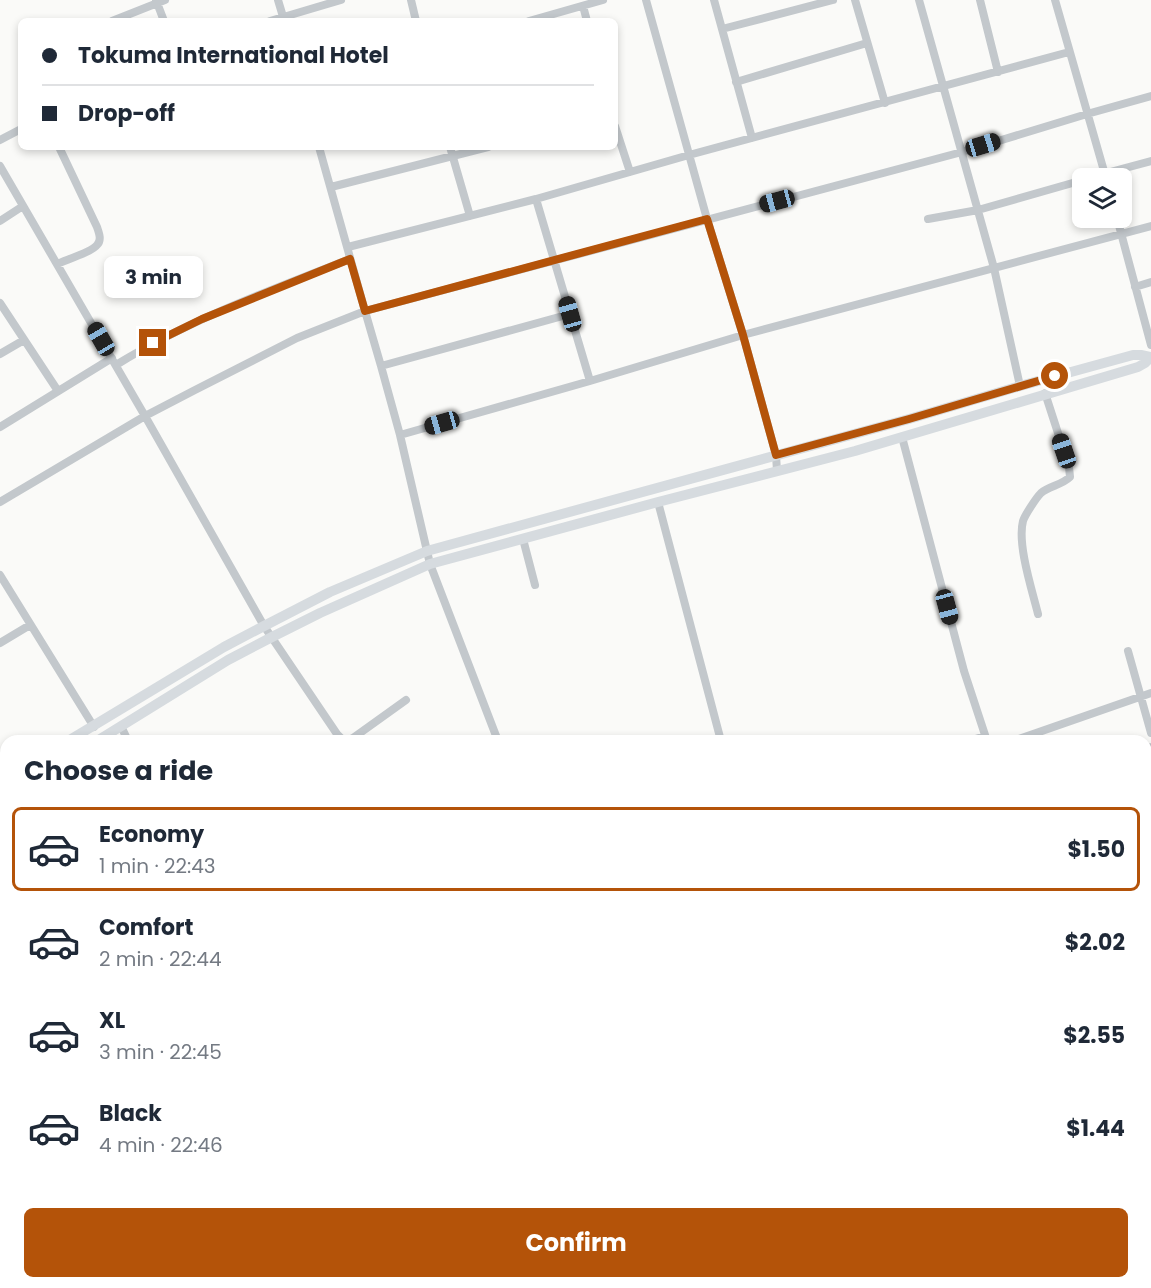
<!DOCTYPE html>
<meta charset="utf-8">
<style>
body{margin:0;font-family:Poppins,sans-serif;background:#f2f2f3;color:#1f2937;height:100vh;display:flex;flex-direction:column;font-size:22px;white-space:nowrap}
*{box-sizing:border-box;margin:0}
p{font-size:20px;color:#747a83}
.icon{flex:none;width:33px;height:33px;fill:none;stroke:currentColor;stroke-width:2;stroke-linecap:round;stroke-linejoin:round}
.map{position:relative;flex:1;overflow:hidden}
.panel{position:absolute;left:0px;top:735px;width:1152px;height:554px;display:flex;flex-direction:column;background:#fff;border-radius:18px 18px 0 0;box-shadow:0 3px 9px #0003}
.panel>*{flex:none}
.banner{position:absolute;left:18px;top:18px;width:600px;height:132px;border-radius:9px;box-shadow:0 3px 9px #0003;display:grid;align-content:center;height:132px;padding:0 24px;background:#fff}
.tools{position:absolute;left:1072px;top:168px;display:grid;gap:12px}
.tools a{display:grid;place-items:center;width:60px;height:60px;border-radius:9px;background:#fff;box-shadow:0 3px 9px #0003;font-size:30px}
.end{position:absolute;width:27px;height:27px;margin:-14px;border:8px solid #b45309;background:#fff;box-shadow:0 0 0 3px #fff}
.from{border-radius:50%}
.bubble{position:absolute;height:42px;border-radius:9px;background:#fff;box-shadow:0 3px 9px #0003;font-size:20px;font-weight:700;line-height:42px;text-align:center}
.car{position:absolute;width:18px;height:36px;margin:-18px -9px;border-radius:8px;box-shadow:0 0 4px 2px #0007;background:linear-gradient(#222 24%,#8ab4d8 0 40%,#222 0 76%,#8ab4d8 0 86%,#222 0)}
.banner b{display:flex;align-items:center;gap:21px;height:57px;font-size:22px}
.banner b+b{border-top:2px solid #e0e1e3}
.banner i{width:15px;height:15px;background:#1f2937}
ul{padding:0;list-style:none}
li{display:flex;align-items:center;gap:18px;height:84px;margin:0 12px 9px;padding:0 12px;border:3px solid transparent;border-radius:9px}
li div{flex:1}
li b{display:block;font-size:22px}
li em{font-style:normal;font-weight:700}
li.active{border-color:#b45309}
li>.icon{width:54px;height:54px;stroke-width:1.5}
h2{padding:0 24px;font-size:27px;line-height:72px}
.primary-button{display:flex;gap:12px;margin-top:auto;padding:12px 24px}
.primary-button a{flex:1;height:69px;border-radius:9px;background:#b45309;color:#fff;font-size:24px;font-weight:700;line-height:69px;text-align:center}
.map>svg:first-child{display:block}
</style>
<div class="map">
<svg width="1151" height="1288" viewBox="0 0 1151 1288">
<rect width="100%" height="100%" fill="#fafaf8"/>
<g fill="none" stroke-linecap="round" stroke-linejoin="round">
<path stroke="#c3c8cc" stroke-width="8" d="M156,0L164,21
M278,0L284,20
M411,0L416,21
M646,0L707,219L743,335L776,455L777,471
M714,0L752,138
M855,0L885,103
M919,0L994,268L1020,386
M980,0L998,72
M1055,0L1106,178
M583,6L587,21
M112,21L165,0
M270,21L341,0
M529,21L603,0
M722,29L833,0
M736,82L867,43
M615,126L630,172
M0,140L21,129
M319,147L365,311L381,366L400,435L430,564L498,741
M450,147L470,216
M0,166L145,416L264,626L337,734L342,739L348,741L353,738L406,700
M1088,178L1151,161
M331,187L488,147
M536,199L590,381
M1117,218L1151,345
M928,219L978,210L1083,180
M0,221L23,206
M348,247L536,199L689,155L1069,52
M57,264C65,260 92,252 97,245C102,240 99,233 97,227L59,147
M1135,287L1151,282
M0,303L58,391
M0,354L24,340
M116,365C189,320 270,290 350,259
M381,366L570,314
M0,427L112,358
M400,435L590,381L743,335L1151,226
M902,437L964,671L987,741
M0,502L145,416L195,390L297,338L365,311L962,152L1087,114L1151,96
M658,502L721,741
M523,539L535,585
M0,575L94,727
M1038,614C1032,590 1017,544 1023,521C1025,515 1036,498 1041,493C1049,486 1062,485 1070,477L1069,467L1045,393
M0,643L30,625
M1128,651L1151,733
M121,726L128,741
M969,741L985,736
M1013,741L1151,693
M1146,749L1151,747
M1146,804L1151,802
M1146,857L1151,855
M1146,920L1151,919
M0,929L6,935
M0,959L6,954
M1146,977L1151,976
M1146,1034L1151,1032
M1146,1069L1151,1086
M1146,1097L1151,1095
M1146,1151L1151,1150
M1146,1204L1151,1202
M1146,1253L1151,1251
M173,1282L177,1288
M510,1282L513,1288
M715,1282L717,1288
M877,1282L879,1288
M951,1282L956,1288
M1042,1282L1044,1288
M91,1288L100,1282
M180,1288L190,1282
M273,1288L282,1282
M342,1288L351,1282
M452,1288L461,1282
M552,1288L561,1282
M651,1288L660,1282
M749,1288L760,1282
M857,1288L865,1282"/>
<path stroke="#d6dbdf" stroke-width="10" d="M68,741L224,647L264,626L330,592L427,551L909,419L1020,386L1133,355H1141L1151,357
M97,741L228,660L272,637L320,613L430,564L658,502L855,451L1138,367L1145,363L1151,357
M0,780L6,777
M0,798L6,794"/>
</g>
<g fill="none" stroke-linecap="round" stroke-linejoin="round">
<path stroke="#b45309" stroke-width="8" d="M153,343L202,319L350,259L365,311L707,219L743,335L776,455L909,419L1055,376"/>
</g>
</svg>
<div class="tools">
<a><svg class="icon" aria-label="layers" viewBox="0 0 24 24"><path d="M12 4l9 5-9 5-9-5zM3 14l9 5 9-5"/></svg></a>
</div>
<i class="end from" style="left:1055px;top:376px"></i>
<i class="end" style="left:153px;top:343px"></i>
<div class="bubble" style="left:104px;top:256px;width:99px">3 min</div>
<i class="car" style="left:983px;top:145px;rotate:73deg"></i>
<i class="car" style="left:777px;top:201px;rotate:255deg"></i>
<i class="car" style="left:570px;top:314px;rotate:344deg"></i>
<i class="car" style="left:101px;top:339px;rotate:330deg"></i>
<i class="car" style="left:442px;top:423px;rotate:254deg"></i>
<i class="car" style="left:1064px;top:451px;rotate:341deg"></i>
<i class="car" style="left:947px;top:607px;rotate:165deg"></i>
<div class="banner">
<b><i class="from"></i>Tokuma International Hotel</b>
<b><i></i>Drop-off</b>
</div>
<section class="panel">
<h2>Choose a ride</h2>
<ul>
<li class="active"><svg class="icon" aria-label="car" viewBox="0 0 24 24"><path d="M5 17H2v-5l4-1 3-4h7l3 4 3 1v5h-3M9 17h6M6 11h13"/><circle cx="7" cy="17" r="2"/><circle cx="17" cy="17" r="2"/></svg><div><b>Economy</b><p>1 min · 22:43</p></div><em>$1.50</em></li>
<li><svg class="icon" aria-label="car" viewBox="0 0 24 24"><path d="M5 17H2v-5l4-1 3-4h7l3 4 3 1v5h-3M9 17h6M6 11h13"/><circle cx="7" cy="17" r="2"/><circle cx="17" cy="17" r="2"/></svg><div><b>Comfort</b><p>2 min · 22:44</p></div><em>$2.02</em></li>
<li><svg class="icon" aria-label="car" viewBox="0 0 24 24"><path d="M5 17H2v-5l4-1 3-4h7l3 4 3 1v5h-3M9 17h6M6 11h13"/><circle cx="7" cy="17" r="2"/><circle cx="17" cy="17" r="2"/></svg><div><b>XL</b><p>3 min · 22:45</p></div><em>$2.55</em></li>
<li><svg class="icon" aria-label="car" viewBox="0 0 24 24"><path d="M5 17H2v-5l4-1 3-4h7l3 4 3 1v5h-3M9 17h6M6 11h13"/><circle cx="7" cy="17" r="2"/><circle cx="17" cy="17" r="2"/></svg><div><b>Black</b><p>4 min · 22:46</p></div><em>$1.44</em></li>
</ul>
<div class="primary-button"><a>Confirm</a></div>
</section>
</div>
